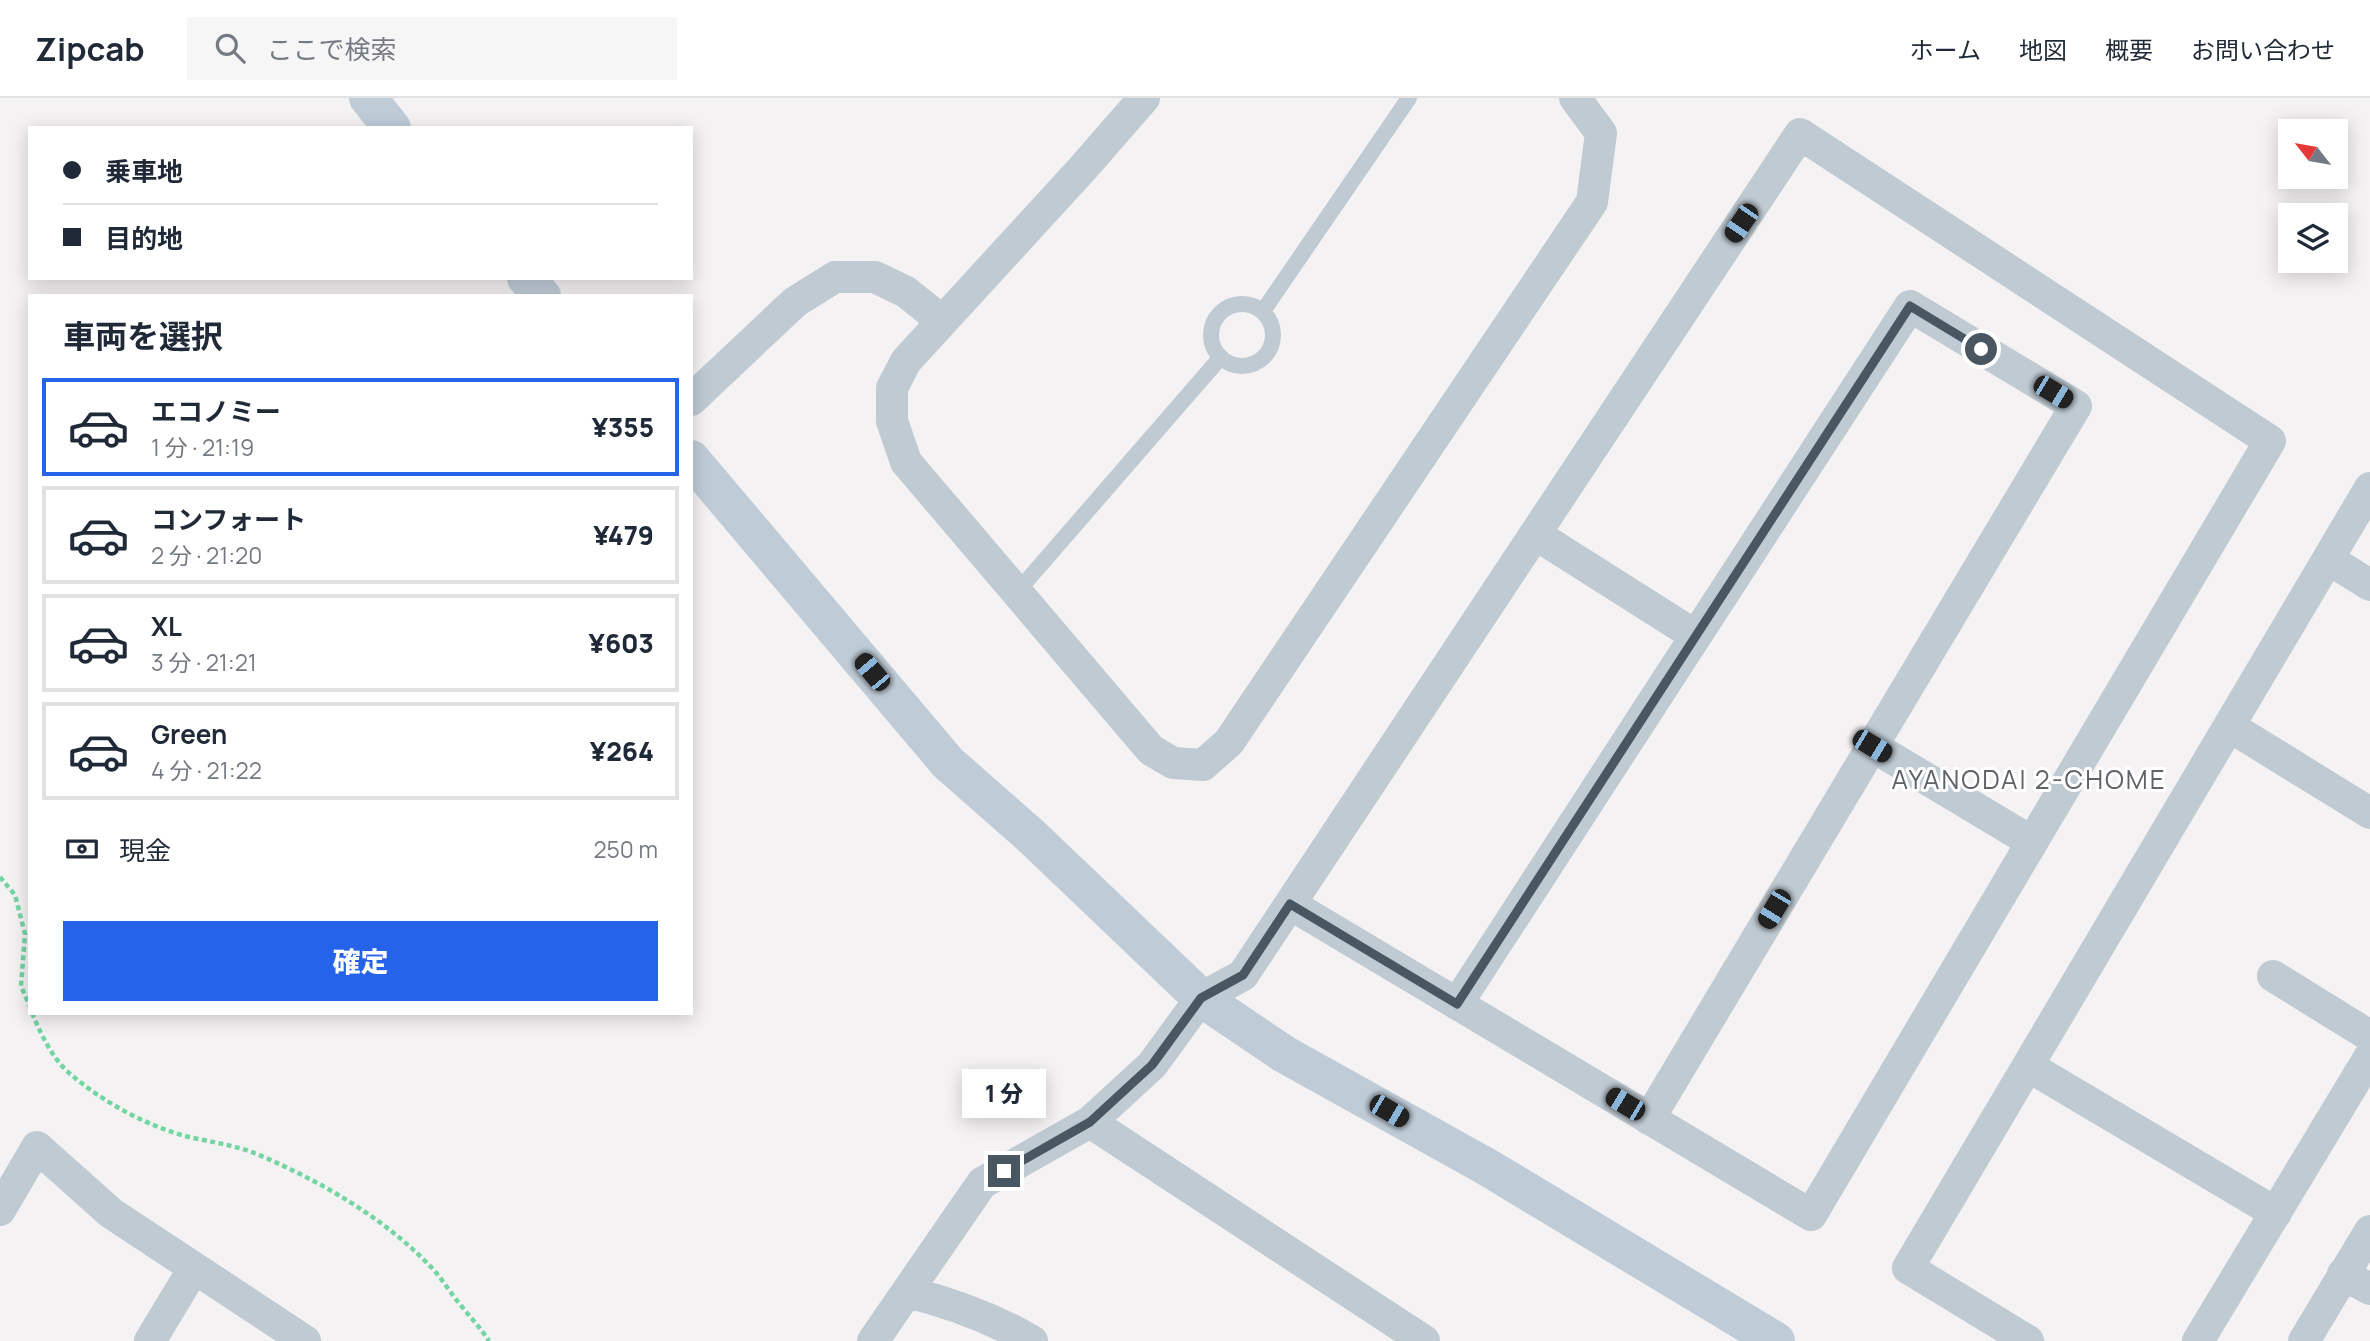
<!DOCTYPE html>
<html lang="ja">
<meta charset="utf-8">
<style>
body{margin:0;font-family:Manrope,"Noto Sans JP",sans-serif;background:#f6f6f7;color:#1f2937;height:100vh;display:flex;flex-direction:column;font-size:26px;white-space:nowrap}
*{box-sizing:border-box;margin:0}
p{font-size:23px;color:#747a83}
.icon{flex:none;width:38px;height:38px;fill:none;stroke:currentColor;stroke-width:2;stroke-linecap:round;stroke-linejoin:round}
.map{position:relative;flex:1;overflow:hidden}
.details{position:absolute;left:28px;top:196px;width:665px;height:721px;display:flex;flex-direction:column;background:#fff;border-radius:0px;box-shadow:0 4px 18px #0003}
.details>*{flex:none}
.guide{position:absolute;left:28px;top:28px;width:665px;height:154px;border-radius:0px;box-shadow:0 4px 18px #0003;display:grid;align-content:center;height:154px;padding:0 35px;background:#fff}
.needle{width:46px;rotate:301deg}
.tools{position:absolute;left:2278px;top:21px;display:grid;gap:14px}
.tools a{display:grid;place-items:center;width:70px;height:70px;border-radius:0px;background:#fff;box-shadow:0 4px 18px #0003;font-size:35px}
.end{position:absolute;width:32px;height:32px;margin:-16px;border:9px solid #485762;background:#fff;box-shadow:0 0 0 4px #fff}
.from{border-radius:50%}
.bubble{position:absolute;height:49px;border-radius:0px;background:#fff;box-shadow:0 4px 18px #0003;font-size:23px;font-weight:800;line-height:49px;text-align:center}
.car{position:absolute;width:21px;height:42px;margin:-21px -10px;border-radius:9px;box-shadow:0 0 5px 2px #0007;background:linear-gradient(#222 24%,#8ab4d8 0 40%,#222 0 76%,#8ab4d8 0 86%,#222 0)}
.guide b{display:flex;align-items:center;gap:24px;height:66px;font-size:26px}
.guide b+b{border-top:2px solid #e0e1e3}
.guide i{width:18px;height:18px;background:#1f2937}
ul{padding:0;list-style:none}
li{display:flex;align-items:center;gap:21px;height:98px;margin:0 14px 10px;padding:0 21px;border:4px solid #e0e1e3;border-radius:0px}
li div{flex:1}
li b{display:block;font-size:26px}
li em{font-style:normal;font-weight:800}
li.active{border-color:#2563eb}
li>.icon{width:63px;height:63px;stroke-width:1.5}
h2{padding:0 35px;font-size:32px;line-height:84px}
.pay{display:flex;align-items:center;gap:18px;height:77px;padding:0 35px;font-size:26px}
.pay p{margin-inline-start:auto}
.primary-button{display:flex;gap:14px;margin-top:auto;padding:14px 35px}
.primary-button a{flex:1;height:80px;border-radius:0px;background:#2563eb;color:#fff;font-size:28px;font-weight:800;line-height:80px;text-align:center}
header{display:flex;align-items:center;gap:42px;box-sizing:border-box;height:98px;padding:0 35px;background:#fff;border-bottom:2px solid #e0e1e3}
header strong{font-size:33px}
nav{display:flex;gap:38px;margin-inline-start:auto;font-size:24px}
.search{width:490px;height:63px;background:#f6f6f7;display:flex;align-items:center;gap:18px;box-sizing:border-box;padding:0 24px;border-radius:0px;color:#747a83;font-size:26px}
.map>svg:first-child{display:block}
</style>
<header>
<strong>Zipcab</strong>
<div class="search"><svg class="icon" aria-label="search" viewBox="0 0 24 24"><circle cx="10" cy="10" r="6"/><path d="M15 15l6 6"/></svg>ここで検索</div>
<nav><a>ホーム</a><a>地図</a><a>概要</a><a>お問い合わせ</a></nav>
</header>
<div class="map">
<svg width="2370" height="1243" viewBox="0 0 2370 1243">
<rect width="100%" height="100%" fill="#f5f2f3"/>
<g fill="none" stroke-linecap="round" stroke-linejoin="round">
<path stroke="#73d6a2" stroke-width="4.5" stroke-dasharray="5 3.5" stroke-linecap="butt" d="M0,779L15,797L25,836L21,888L30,909
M32,915C41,936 51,958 68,974C101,1003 146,1028 189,1039C216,1045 241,1048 266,1060C325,1086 385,1121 430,1168C441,1179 449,1193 459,1205C469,1218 480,1229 489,1243"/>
<path stroke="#bfcad3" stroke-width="16" d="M1211 237a31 31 0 1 1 62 0a31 31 0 1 1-62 0Z
M1263,213L1409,0
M1017,494L1221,259"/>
<path stroke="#bfcad3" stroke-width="32" d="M1144,0L1083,70L906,263L892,290V323L906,364L1151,652L1173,665L1203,667L1229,644L1592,104L1601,35L1575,0
M691,302L795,204L835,179H875L906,194L941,222
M1535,436L1696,538
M2328,461L2370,487
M2229,628L2370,715
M1872,648L2032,744
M2273,878L2370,938
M1457,906L1910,208L2076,308L1649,1021
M2028,968L2276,1115
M1090,1024L1424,1243
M0,1112L37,1049L111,1115L305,1243
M2343,1176L2370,1191
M907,1194C952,1205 992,1220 1032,1243
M150,1243L194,1170
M873,1243L982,1085L1090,1024L1152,967L1201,900L1243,877L1290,806L1800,36L2270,343L1811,1117L1290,806
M2028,1243L1908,1170L2370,390
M2198,1243L2370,958
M2304,1243L2370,1133"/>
<path stroke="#bfccd7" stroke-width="38" d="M368,0L392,30
M526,180L542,198
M691,361L948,665L1030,737L1201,900L1284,956L1487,1069L1776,1243"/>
</g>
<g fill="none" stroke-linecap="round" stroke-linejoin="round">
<path stroke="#485762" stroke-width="9" d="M1004,1073L1090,1024L1152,967L1201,900L1243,877L1290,806L1457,906L1910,208L1981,251"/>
</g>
<g text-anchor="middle" stroke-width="6" stroke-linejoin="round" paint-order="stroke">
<g font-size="26" letter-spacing="2" fill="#5e6368" stroke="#fff">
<text x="2029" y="691">AYANODAI 2-CHOME</text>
</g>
</g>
</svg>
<div class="tools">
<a><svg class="needle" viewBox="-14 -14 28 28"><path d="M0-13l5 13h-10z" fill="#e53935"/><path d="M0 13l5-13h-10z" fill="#747a83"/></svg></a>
<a><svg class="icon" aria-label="layers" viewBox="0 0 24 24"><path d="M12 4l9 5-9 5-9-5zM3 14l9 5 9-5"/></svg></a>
</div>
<i class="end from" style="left:1981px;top:251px"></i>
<i class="end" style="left:1004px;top:1073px"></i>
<div class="bubble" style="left:962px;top:971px;width:84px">1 分</div>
<i class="car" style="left:1741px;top:125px;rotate:214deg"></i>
<i class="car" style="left:2053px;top:294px;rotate:121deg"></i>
<i class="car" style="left:872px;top:574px;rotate:320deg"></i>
<i class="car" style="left:1872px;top:648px;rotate:121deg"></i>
<i class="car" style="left:1774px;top:811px;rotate:211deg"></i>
<i class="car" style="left:1625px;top:1006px;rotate:301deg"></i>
<i class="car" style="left:1389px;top:1013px;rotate:120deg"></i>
<div class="guide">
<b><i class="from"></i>乗車地</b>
<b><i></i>目的地</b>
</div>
<section class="details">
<h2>車両を選択</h2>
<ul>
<li class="active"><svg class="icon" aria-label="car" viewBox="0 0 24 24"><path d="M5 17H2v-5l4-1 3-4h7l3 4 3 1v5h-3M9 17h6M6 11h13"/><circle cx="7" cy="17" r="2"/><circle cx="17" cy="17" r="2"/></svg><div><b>エコノミー</b><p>1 分 · 21:19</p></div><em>¥355</em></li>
<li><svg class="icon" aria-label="car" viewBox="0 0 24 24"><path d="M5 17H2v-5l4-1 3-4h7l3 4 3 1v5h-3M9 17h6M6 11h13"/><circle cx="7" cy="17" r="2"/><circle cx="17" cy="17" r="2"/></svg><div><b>コンフォート</b><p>2 分 · 21:20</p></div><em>¥479</em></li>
<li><svg class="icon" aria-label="car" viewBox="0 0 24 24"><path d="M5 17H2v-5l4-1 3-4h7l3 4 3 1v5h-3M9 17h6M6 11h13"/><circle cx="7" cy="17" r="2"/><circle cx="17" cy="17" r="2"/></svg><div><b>XL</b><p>3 分 · 21:21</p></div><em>¥603</em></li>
<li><svg class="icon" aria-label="car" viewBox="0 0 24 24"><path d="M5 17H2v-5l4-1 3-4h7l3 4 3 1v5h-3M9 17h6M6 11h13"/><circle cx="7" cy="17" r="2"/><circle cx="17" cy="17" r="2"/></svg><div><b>Green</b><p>4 分 · 21:22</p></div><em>¥264</em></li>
</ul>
<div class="pay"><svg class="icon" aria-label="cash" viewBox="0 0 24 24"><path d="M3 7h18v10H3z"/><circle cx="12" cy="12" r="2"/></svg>現金<p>250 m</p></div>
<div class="primary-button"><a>確定</a></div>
</section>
</div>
